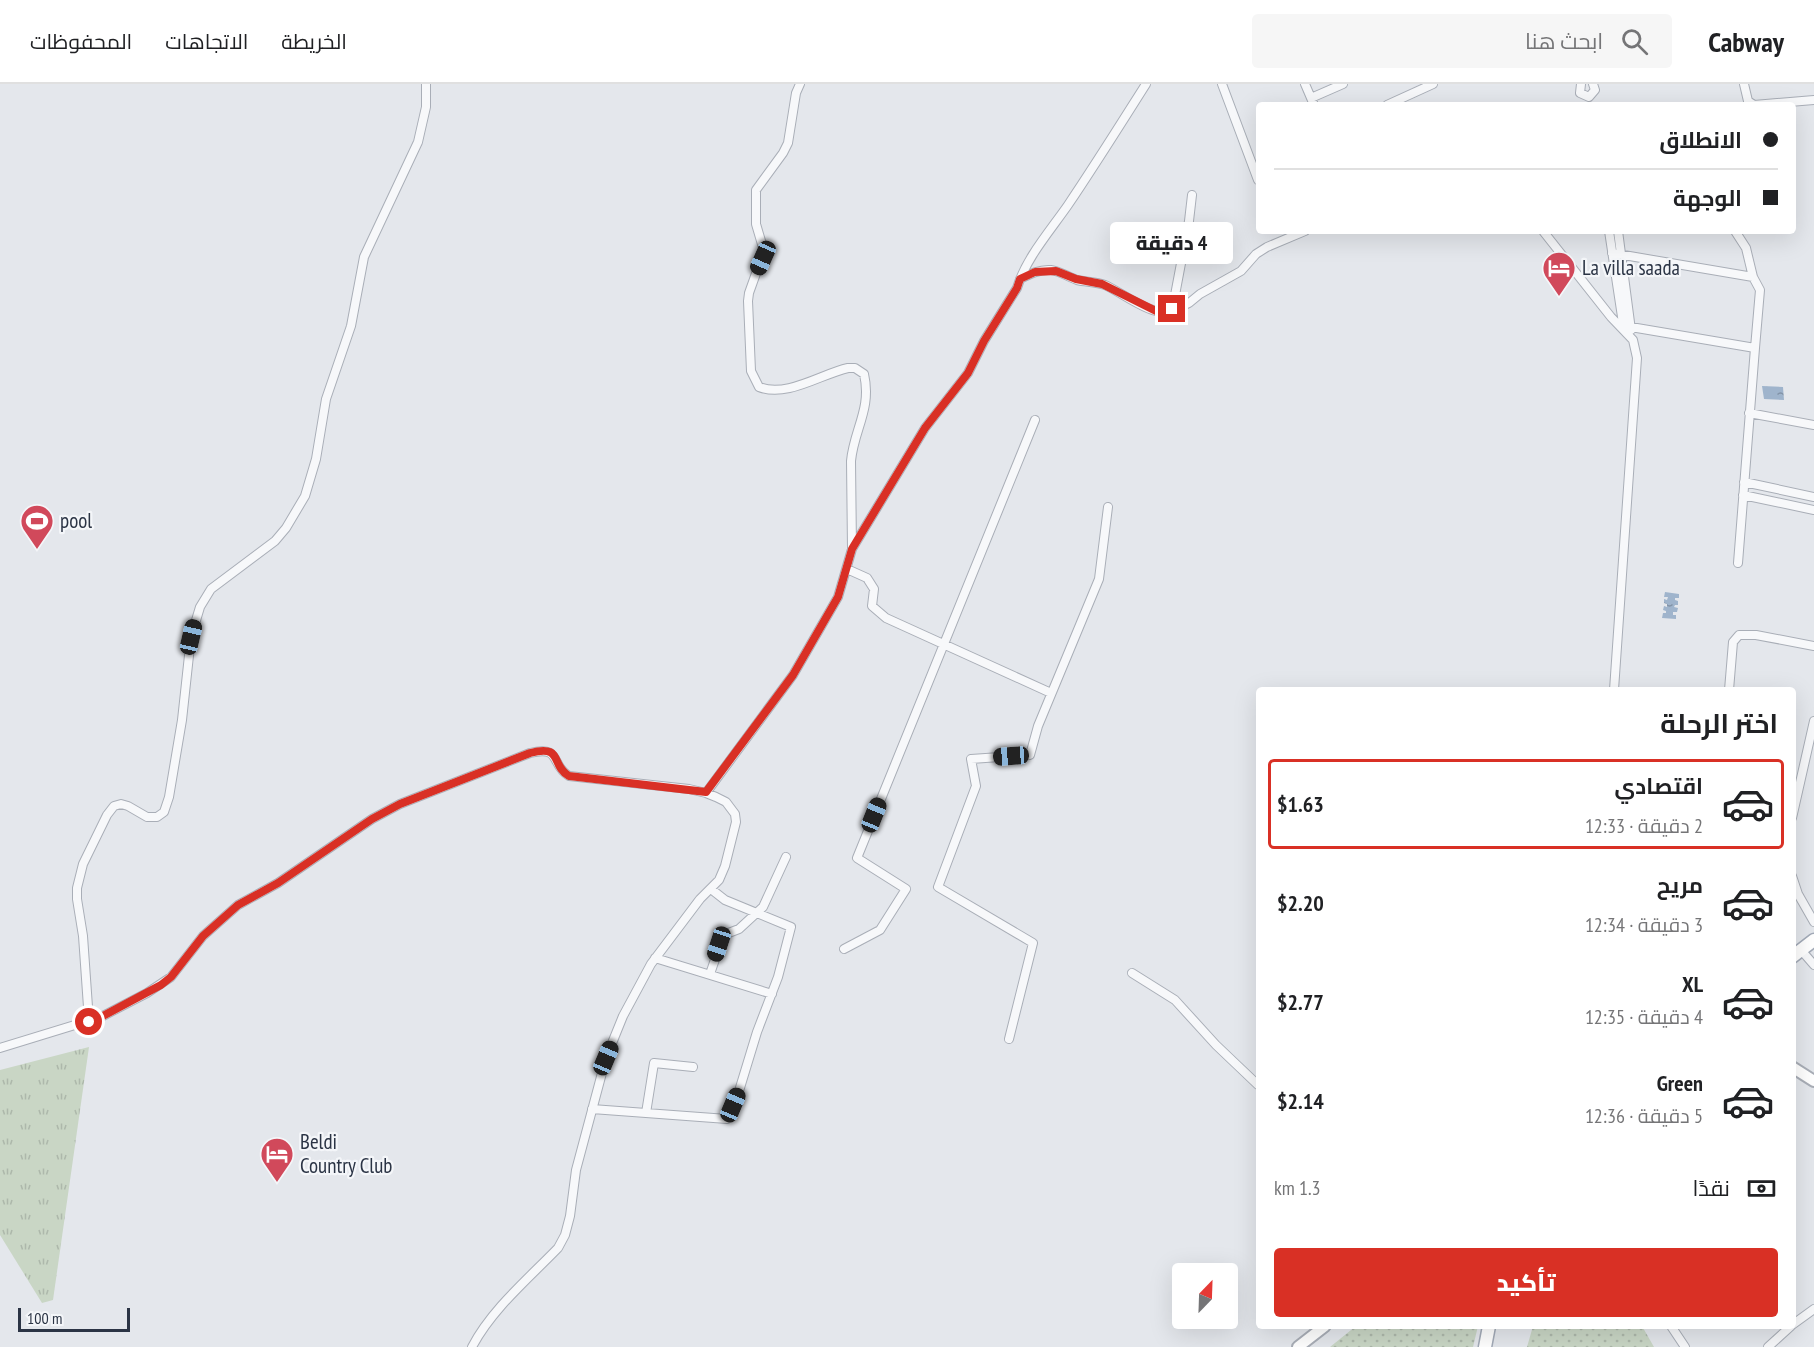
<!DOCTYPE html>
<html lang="ar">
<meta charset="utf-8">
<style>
body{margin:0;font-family:"PT Sans Narrow",Cairo,sans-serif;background:#f6f6f6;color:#202124;direction:rtl;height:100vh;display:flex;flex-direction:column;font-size:22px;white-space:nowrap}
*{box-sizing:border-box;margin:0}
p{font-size:20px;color:#757577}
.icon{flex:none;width:33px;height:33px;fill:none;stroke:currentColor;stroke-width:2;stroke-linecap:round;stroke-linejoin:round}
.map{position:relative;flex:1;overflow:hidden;direction:ltr}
.details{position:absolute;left:1256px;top:603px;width:540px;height:642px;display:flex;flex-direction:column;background:#fff;border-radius:6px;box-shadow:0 6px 24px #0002;direction:rtl}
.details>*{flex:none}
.guide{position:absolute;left:1256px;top:18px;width:540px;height:132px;border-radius:6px;box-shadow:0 6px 24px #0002;direction:rtl;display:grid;align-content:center;height:132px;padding:0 18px;background:#fff}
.needle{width:39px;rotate:23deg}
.tools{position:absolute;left:1172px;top:1179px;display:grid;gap:12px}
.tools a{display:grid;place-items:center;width:66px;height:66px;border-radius:6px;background:#fff;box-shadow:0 6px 24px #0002;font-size:30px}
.scale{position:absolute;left:18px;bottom:15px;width:112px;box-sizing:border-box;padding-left:6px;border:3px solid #2b3445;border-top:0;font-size:16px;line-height:21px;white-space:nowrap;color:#2b3445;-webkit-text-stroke:4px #f4f6f9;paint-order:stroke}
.end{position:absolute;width:27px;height:27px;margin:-14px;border:8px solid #d93025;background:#fff;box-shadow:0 0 0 3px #fff}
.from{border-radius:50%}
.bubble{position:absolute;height:42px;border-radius:6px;background:#fff;box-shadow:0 6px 24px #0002;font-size:20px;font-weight:800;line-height:42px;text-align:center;direction:rtl}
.car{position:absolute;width:18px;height:36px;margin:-18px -9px;border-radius:8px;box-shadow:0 0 4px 2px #0007;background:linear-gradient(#222 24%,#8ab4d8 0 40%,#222 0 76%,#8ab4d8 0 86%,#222 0)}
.guide b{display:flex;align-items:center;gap:21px;height:57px;font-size:22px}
.guide b+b{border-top:2px solid #e0e0e0}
.guide i{width:15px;height:15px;background:#202124}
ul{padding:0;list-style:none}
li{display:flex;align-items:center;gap:18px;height:90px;margin:0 12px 9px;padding:0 6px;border:3px solid transparent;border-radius:6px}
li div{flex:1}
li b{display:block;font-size:22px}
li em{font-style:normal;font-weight:800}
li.on{border-color:#d93025}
li>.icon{width:54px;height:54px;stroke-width:1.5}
h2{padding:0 18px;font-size:27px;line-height:72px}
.pay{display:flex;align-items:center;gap:15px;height:66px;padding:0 18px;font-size:22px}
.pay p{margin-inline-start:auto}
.button{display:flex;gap:12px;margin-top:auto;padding:12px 18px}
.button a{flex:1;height:69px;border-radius:6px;background:#d93025;color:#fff;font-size:24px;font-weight:800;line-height:69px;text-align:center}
header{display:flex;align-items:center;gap:36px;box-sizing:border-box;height:84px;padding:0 30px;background:#fff;border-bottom:2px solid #e0e0e0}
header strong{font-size:28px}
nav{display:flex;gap:33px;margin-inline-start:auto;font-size:21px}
.search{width:420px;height:54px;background:#f6f6f6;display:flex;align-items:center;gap:15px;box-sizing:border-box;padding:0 21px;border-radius:6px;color:#757577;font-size:22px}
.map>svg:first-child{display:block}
</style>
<header>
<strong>Cabway</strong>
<div class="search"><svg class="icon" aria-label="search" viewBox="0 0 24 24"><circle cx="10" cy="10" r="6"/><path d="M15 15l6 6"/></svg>ابحث هنا</div>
<nav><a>الخريطة</a><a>الاتجاهات</a><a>المحفوظات</a></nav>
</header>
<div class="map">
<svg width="1814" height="1263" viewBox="0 0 1814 1263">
<defs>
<pattern id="grass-dots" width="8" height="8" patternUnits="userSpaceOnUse" patternTransform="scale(1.5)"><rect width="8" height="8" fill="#c9d6c5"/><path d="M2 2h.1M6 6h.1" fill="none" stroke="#adb8ab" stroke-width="1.8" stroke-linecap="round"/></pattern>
<pattern id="park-tufts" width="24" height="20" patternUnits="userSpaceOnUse" patternTransform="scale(1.5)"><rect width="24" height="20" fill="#c9d6c5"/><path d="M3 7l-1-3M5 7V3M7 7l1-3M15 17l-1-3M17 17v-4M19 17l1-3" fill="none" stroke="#adb8ab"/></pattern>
<pattern id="water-ripples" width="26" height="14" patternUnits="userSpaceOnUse" patternTransform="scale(1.5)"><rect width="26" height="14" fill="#9fb4cc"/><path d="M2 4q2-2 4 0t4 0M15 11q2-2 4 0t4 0" fill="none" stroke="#8293a7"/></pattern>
</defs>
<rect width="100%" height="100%" fill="#e4e7ec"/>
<path fill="url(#grass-dots)" d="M1356,1242H1478L1473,1263H1330Z
M1533,1242H1642L1654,1263H1527Z"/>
<path fill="url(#park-tufts)" d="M89,963L53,1216L42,1219L0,1151V986Z"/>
<path fill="url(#water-ripples)" d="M1762,302L1783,303L1784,316L1764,315Z
M1665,508L1679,510V514H1675V516L1678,517V521H1675L1674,523L1678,524L1677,528H1673V531H1676V535L1662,534L1663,529H1666V527L1663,526L1664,522L1667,523V520L1664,519V515L1667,516L1668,513H1664Z"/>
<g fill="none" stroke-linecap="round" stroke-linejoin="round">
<defs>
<path id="street" d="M1222,0L1258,96
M1305,0L1314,21
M1581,0L1580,9L1589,13L1595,6L1593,0
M1744,0L1748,17L1754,21L1814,16
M1311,14L1343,0
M1387,21L1433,0
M1543,147L1611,233L1633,256L1637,274L1614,606
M1609,147L1624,246
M1618,147L1631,246
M1612,169L1753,193L1746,164L1735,147
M1020,195C1030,190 1040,185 1051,186C1060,187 1068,193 1077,196C1086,198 1096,198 1105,201C1121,208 1155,235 1172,227L1189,137L1192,111
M1172,227L1189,219L1200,210L1241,187L1256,170L1267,163L1305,147
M1625,242L1755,264L1760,206L1753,193
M1749,329L1814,341
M1744,398L1814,413
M1743,411L1814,426
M852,465L925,344L968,289L984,257L1017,204C1026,174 1050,147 1068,121C1095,81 1120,41 1146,0
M1738,479L1755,264
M847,485L867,494L874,505L872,522L886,534L1051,609
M1729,606L1733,558L1739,551H1756L1814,562
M706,709L793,591L838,513L852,465L851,377C854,345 872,325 864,290L855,284H848C821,290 787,314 759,303L751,287L748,217L749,209L764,167L756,140V106L783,69L788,59L796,9L800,0
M1792,734L1814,637
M1792,792L1798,810L1814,838
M844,865L880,846L906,805L857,774L1035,336
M1801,866L1814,881
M655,874L772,910
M1132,889L1175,916L1216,961L1258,1001
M710,890L722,855L726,850L739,845L763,823L786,773
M89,937L83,852L77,815V804L83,780L107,731L114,722L121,720L128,722L147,733H157L164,728L169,713L182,636L191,553L200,523L211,505L275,457L286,444L305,412L316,375L326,315L351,242L364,173L418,58L426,23V0
M1009,955L1033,859L938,803L976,702L971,675L1030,671L1038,642L1099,495L1108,423
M0,964L101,933L147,909L171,893L203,852L238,821L278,799L372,735L400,720L530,669C562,661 550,681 569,692L689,705L706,709L716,713L726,718L735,730L736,738L725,782L719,796L700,815L651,880L623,932L606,974L576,1086L570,1132L565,1151L558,1164C528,1195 492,1225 472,1263
M592,1025L727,1035L739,1007L757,948L778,893L791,843L725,816L711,805
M646,1029L654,979L693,983
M1792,1241L1814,1225
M1671,1242L1685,1263
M1768,1263L1791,1242"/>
<path id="secondary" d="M1792,983L1814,997
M1298,1263L1325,1242"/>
<path id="primary" d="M1792,873L1814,856
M1485,1263L1489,1242"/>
</defs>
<use href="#street" stroke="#a9aeb7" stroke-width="10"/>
<use href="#secondary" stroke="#a9aeb7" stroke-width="14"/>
<use href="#primary" stroke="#a3abb8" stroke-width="15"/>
<use href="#street" stroke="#f7f8fa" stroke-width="8"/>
<use href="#secondary" stroke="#fff" stroke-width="10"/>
<use href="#primary" stroke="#fff" stroke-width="12"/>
</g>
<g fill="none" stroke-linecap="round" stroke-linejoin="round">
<path stroke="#d93025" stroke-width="8" d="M89,938L101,933L161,901L171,893L203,852L238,821L278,799L372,735L400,720L530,669C564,660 550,681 569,692L706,708L793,591L838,513L852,465L925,344L968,289L984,257L1017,204L1020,195L1035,188L1056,187L1076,195L1102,200L1158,228L1168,229L1172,227V225"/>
</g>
<defs>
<symbol id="hotel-pin" viewBox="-11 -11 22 30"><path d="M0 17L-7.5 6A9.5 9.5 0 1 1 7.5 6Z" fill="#d1495b" stroke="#f4f6f9"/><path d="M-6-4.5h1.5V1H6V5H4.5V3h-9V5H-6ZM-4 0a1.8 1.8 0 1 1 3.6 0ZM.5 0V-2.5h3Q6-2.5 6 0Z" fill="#fff"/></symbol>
<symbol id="stadium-pin" viewBox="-11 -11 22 30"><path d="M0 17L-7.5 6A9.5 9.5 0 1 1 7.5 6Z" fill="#d1495b" stroke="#f4f6f9"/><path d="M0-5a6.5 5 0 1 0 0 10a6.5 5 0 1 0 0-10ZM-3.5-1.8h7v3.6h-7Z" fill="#fff"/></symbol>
</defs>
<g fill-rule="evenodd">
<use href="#hotel-pin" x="1540" y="165" width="38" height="52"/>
<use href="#stadium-pin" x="18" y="418" width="38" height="52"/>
<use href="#hotel-pin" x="258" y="1051" width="38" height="52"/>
</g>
<g text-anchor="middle" stroke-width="4.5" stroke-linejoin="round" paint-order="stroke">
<g font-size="21" fill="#2b3445" stroke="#f4f6f9" text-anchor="start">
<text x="1582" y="191">La villa saada</text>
<text x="60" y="444">pool</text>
<text x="300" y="1065">Beldi<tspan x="300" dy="24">Country Club</tspan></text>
</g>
</g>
</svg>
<div class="tools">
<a><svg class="needle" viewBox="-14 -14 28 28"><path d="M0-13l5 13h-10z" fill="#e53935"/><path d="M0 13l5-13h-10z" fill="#757577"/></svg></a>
</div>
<div class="scale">100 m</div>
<i class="end from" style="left:89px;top:938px"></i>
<i class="end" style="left:1172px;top:225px"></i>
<div class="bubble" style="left:1110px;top:138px;width:123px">4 دقيقة</div>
<i class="car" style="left:763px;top:174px;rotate:204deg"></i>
<i class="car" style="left:191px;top:553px;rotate:13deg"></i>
<i class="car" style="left:1011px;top:672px;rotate:266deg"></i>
<i class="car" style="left:874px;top:731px;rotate:22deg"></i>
<i class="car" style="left:719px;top:860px;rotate:198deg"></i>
<i class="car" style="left:606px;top:974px;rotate:23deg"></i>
<i class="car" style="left:733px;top:1021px;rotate:23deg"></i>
<div class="guide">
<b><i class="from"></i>الانطلاق</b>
<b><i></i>الوجهة</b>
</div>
<section class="details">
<h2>اختر الرحلة</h2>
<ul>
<li class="on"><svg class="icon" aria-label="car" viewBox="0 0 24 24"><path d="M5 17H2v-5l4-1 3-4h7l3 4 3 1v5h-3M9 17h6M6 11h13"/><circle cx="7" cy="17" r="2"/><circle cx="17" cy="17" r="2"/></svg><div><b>اقتصادي</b><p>2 دقيقة · 12:33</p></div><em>$1.63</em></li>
<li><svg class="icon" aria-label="car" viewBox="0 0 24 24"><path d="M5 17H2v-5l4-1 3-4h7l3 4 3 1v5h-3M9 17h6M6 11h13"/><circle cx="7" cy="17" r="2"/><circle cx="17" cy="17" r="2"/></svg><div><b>مريح</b><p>3 دقيقة · 12:34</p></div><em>$2.20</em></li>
<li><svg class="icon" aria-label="car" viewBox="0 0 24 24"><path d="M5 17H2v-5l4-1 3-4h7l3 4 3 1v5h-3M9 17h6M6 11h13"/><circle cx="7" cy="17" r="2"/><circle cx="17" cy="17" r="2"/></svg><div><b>XL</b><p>4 دقيقة · 12:35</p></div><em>$2.77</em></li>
<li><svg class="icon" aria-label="car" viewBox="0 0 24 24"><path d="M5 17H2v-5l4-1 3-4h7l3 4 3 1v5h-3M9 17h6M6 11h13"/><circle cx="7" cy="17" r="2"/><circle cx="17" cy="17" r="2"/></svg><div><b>Green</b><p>5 دقيقة · 12:36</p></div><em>$2.14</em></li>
</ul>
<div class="pay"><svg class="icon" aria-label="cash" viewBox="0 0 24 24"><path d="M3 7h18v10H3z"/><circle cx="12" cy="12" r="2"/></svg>نقدًا<p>1.3 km</p></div>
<div class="button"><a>تأكيد</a></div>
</section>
</div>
